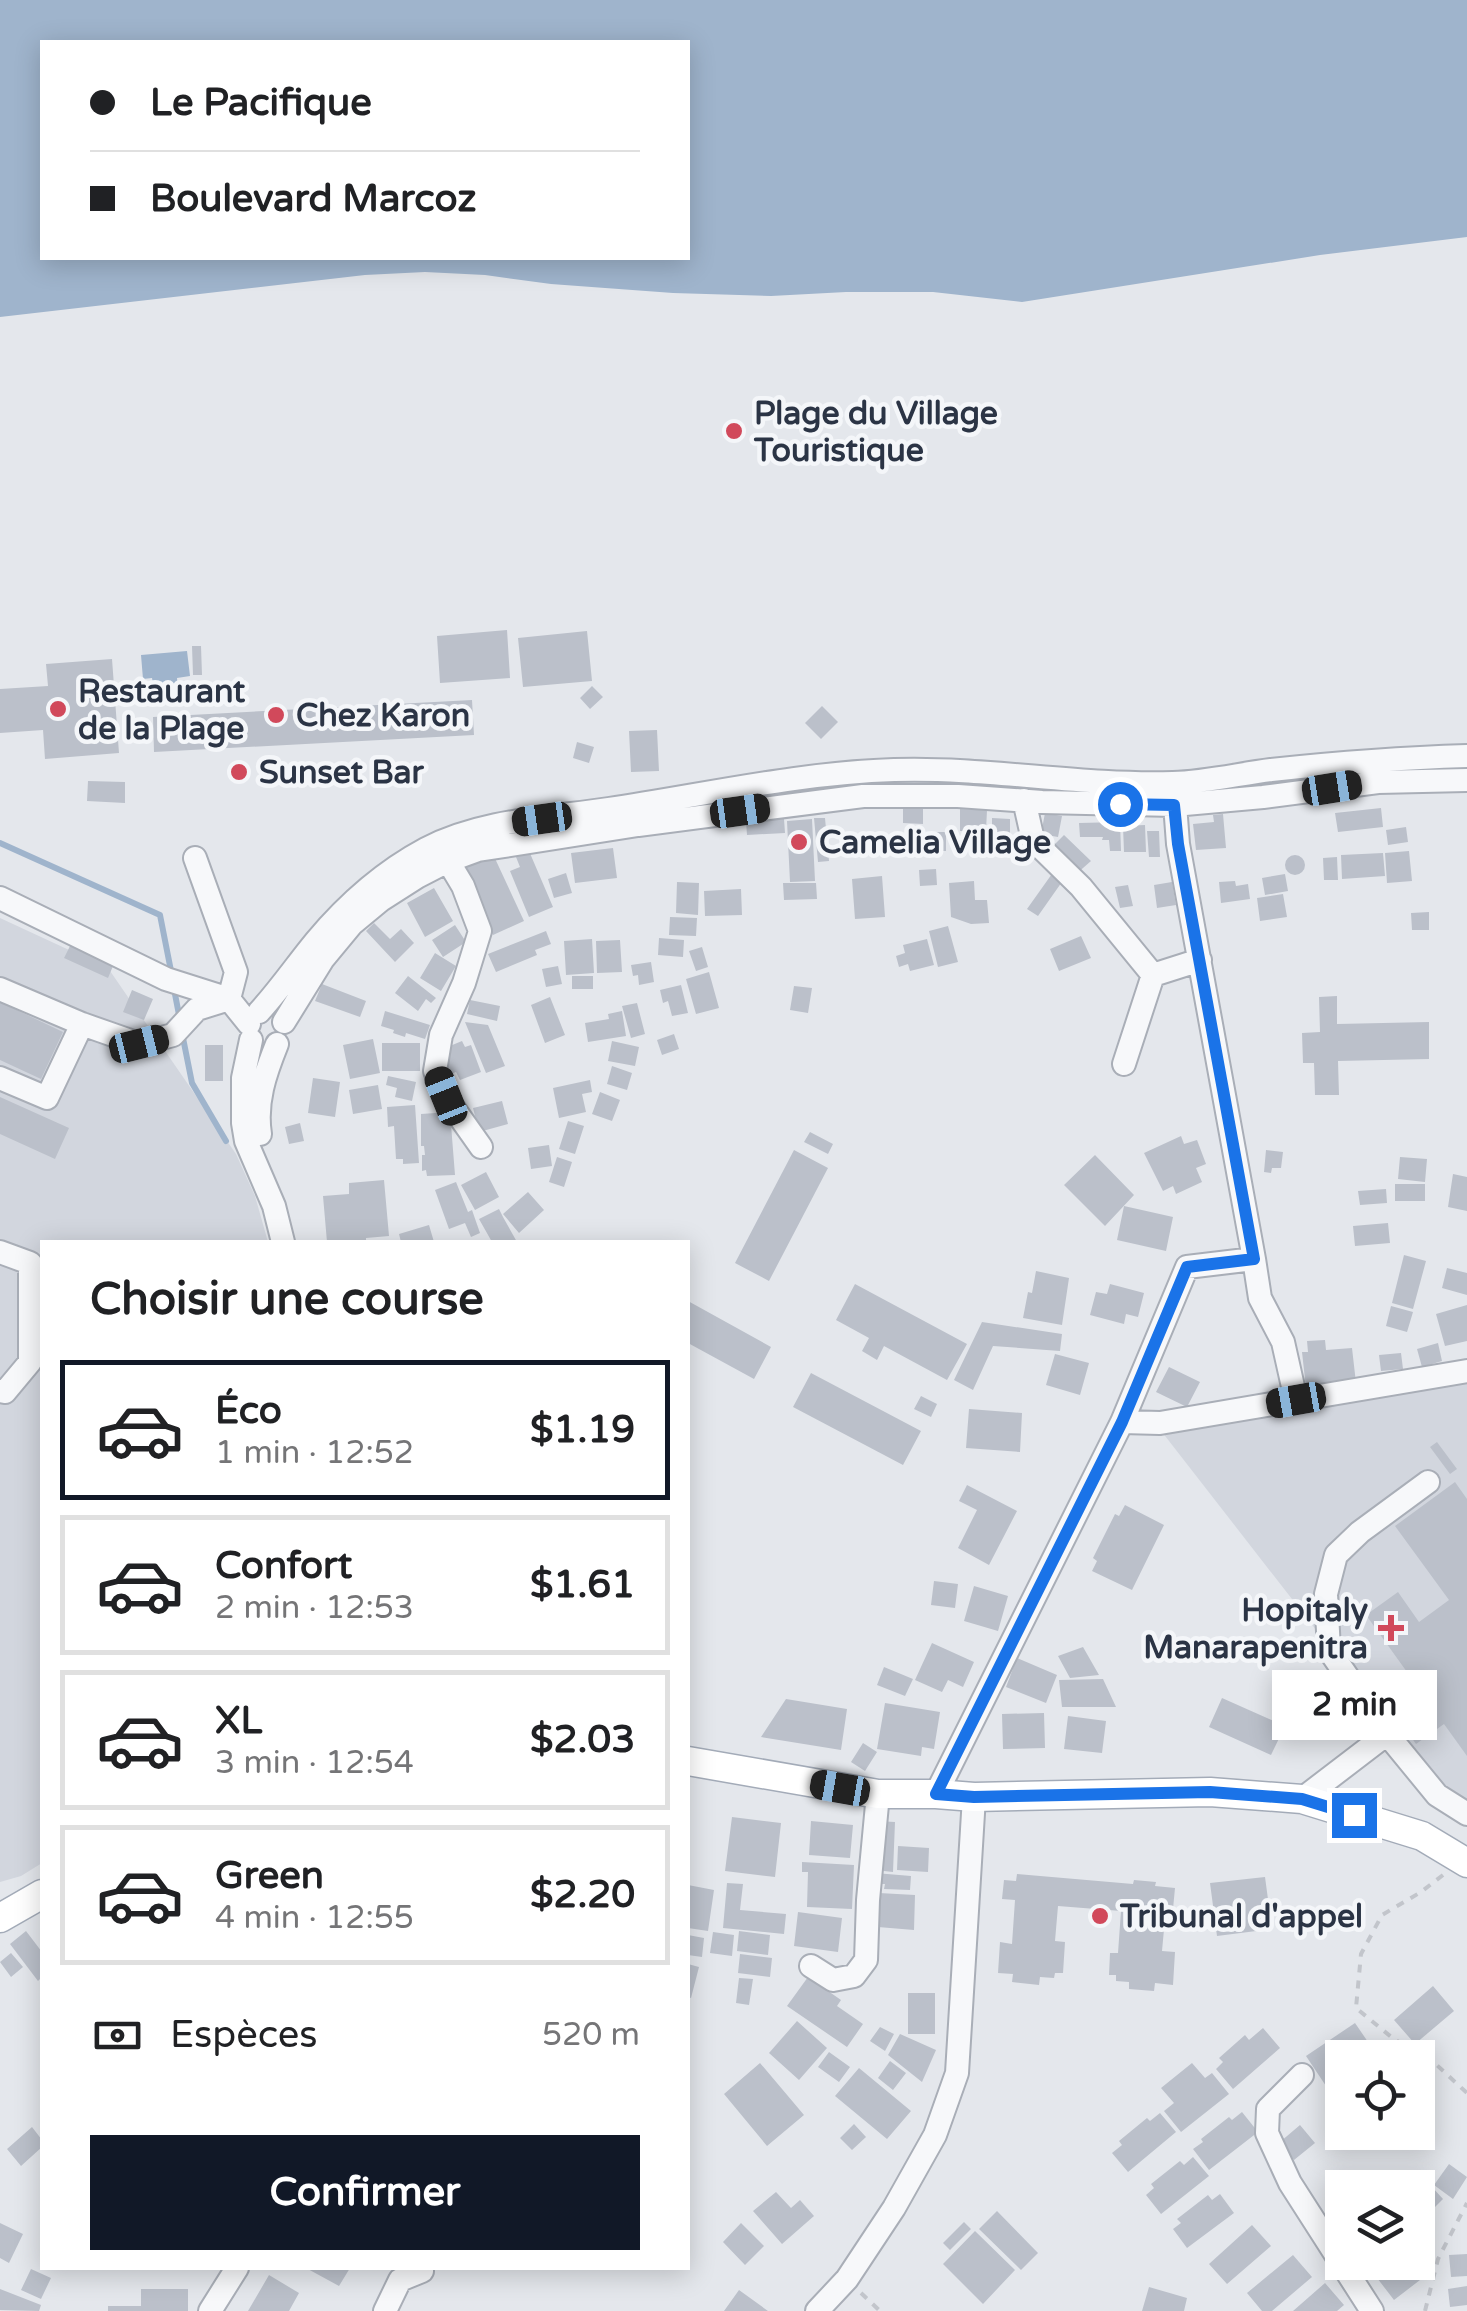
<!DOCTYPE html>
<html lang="fr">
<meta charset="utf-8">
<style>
body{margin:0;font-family:"Varela Round",sans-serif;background:#f2f2f2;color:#202124;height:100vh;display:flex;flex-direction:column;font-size:38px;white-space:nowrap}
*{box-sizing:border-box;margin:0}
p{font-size:32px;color:#757577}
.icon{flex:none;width:55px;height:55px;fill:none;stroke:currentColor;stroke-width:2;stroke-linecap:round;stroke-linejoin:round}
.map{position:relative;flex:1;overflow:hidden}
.panel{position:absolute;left:40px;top:1240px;width:650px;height:1030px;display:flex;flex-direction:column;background:#fff;border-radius:0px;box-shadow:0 5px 25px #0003}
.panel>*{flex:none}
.hud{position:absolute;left:40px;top:40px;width:650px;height:220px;border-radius:0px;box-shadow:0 5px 25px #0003;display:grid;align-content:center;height:220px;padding:0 50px;background:#fff}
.tools{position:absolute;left:1325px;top:2040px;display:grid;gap:20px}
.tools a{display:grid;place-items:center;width:110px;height:110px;border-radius:0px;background:#fff;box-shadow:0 5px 25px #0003;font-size:50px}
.end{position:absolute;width:45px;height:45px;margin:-22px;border:12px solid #1a73e8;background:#fff;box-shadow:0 0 0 5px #fff}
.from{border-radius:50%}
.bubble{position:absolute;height:70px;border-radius:0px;background:#fff;box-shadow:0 5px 25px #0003;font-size:32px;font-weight:800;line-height:70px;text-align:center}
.car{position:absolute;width:30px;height:60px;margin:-30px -15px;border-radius:12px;box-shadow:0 0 8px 2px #0007;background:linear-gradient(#222 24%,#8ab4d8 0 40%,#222 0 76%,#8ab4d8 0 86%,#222 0)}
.hud b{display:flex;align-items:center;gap:35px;height:95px;font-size:38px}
.hud b+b{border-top:2px solid #e0e0e0}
.hud i{width:25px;height:25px;background:#202124}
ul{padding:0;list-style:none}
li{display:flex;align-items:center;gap:30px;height:140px;margin:0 20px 15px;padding:0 30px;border:5px solid #e0e0e0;border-radius:0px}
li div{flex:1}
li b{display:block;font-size:38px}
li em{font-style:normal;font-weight:800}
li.on{border-color:#111827}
li>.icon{width:90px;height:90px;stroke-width:1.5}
h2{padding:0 50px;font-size:45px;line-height:120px}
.pay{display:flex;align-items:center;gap:25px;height:110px;padding:0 50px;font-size:38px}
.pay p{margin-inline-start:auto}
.button{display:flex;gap:20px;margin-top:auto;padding:20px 50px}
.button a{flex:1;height:115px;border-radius:0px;background:#111827;color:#fff;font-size:40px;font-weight:800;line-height:115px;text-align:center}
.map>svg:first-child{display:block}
</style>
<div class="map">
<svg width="1467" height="2311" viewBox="0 0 1467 2311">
<rect width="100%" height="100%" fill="#e4e7ec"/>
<path fill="#d2d6de" d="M0,918L108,968L236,1154L255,1196L268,1242H42V1863L21,1876L0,1882Z
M1467,1380V1824L1162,1432Z"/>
<path fill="#9fb4cc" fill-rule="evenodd" d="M0,0H1467V237L1320,255L1022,302L933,292H846L771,296L673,293L551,284L485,275L425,272L365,275L0,317ZM42,42H688V258H42Z
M187,651L190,676L177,678L178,688L154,690L152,678L143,679L141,655Z"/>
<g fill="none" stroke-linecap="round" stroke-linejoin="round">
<path stroke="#9fb4cc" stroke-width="6" d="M0,843L160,915L172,976
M174,989L180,1020
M182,1033L192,1083L226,1141"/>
</g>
<path fill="#bbc0ca" d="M507,630L510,678L440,683L437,636Z
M587,631L592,681L523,687L518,638Z
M192,646H201L202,675H193Z
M112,659L119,753L45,759L43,730L0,733V689L48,686L46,664Z
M592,686L603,697L590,709L580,698Z
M472,700L474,735L154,752L153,717Z
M822,706L838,722L821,739L805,723Z
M657,730L659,771L631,772L629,731Z
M577,742L594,747L589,763L573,758Z
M88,781L125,782V803L87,801Z
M903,805L923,806V824L903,823Z
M1381,808L1383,827L1338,832L1335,813Z
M960,809L987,810L986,831H960Z
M1045,813L1062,816L1058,837L1041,834Z
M1223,814L1226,848L1196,850L1193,824L1214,822L1213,815Z
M814,818H825L829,861L818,862Z
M992,818L1010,819V846H992Z
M784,819L785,833L747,835L746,821Z
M812,819L815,881L790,882L787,821Z
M1120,822L1121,851H1110L1109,840H1102L1103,837H1080L1079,823Z
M1145,825L1146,852H1124L1123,826Z
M906,827H921V832H946V851H907Z
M1406,827L1408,842L1388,845L1386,830Z
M1147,831H1159L1160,857H1149Z
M1064,835L1091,861L1075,875L1054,845Z
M613,848L617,878L575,883L571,853Z
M529,851L553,907L529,917L510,871L520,867L516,857Z
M1409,851L1412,881L1387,883L1385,853Z
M492,852L524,921L493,935L461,866Z
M1383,853L1385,876L1342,879L1341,855Z
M1285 865a10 10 0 1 1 20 0a10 10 0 1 1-20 0Z
M1337,857L1338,880H1324L1323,858Z
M936,869L937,885L920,886L919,870Z
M1054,871L1064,879L1038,916L1027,909Z
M566,873L572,893L554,898L548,879Z
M1285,874L1288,891L1265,895L1262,878Z
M882,876L885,917L855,919L852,879Z
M974,881L975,900H987L989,923L971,924L951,917L949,883Z
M1235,881L1236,886L1248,884L1250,899L1221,903L1219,882Z
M677,882L699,883L698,915L676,913Z
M1172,882L1176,905L1157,908L1154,885Z
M783,883H816L817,899L784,900Z
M1128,885L1133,906L1120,908L1115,887Z
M434,888L453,921L425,937L407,903Z
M741,889L742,915L705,916L704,891Z
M1283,894L1287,917L1260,921L1257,898Z
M1429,912V930H1412L1411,913Z
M670,917L697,918L696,936L669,935Z
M374,923L390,939L401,929L414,943L395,962L366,931Z
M455,925L466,942L443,957L432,940Z
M948,926L958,962L938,967L929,931Z
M546,931L551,944L535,950L537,955L496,972L488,954Z
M1081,936L1091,958L1059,971L1050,949Z
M659,938L684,940L683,957L658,955Z
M592,939L594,973L566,975L564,941Z
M927,939L934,965L910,971L908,964L899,967L896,956L905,953L903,945Z
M620,940L622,972L597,973L596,941Z
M70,946L113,966L108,978L64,958Z
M702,947L708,967L696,971L689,951Z
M435,953L456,966L441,991L420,978Z
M651,962L654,982L639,985L638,975L633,976L631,965Z
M558,966L562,984L546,987L542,969Z
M709,972L719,1008L696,1014L686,979Z
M408,976L436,998L431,1003L426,999L418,1011L395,993Z
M572,976H593V989H572Z
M322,984L366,1001L360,1017L315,1001Z
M681,985L688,1013L672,1016L668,1001L663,1003L660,990Z
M794,986L812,988L808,1013L790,1010Z
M132,990L153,999L144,1020L123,1012Z
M1337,996V1024L1429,1022V1059L1338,1061L1339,1095H1315L1314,1063H1303L1302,1033L1320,1032L1319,997Z
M550,997L565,1035L545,1043L531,1005Z
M470,1000L500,1006L497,1021L467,1014Z
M0,1002L63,1032L41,1079L0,1060Z
M637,1003L645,1034L631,1038L622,1006Z
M385,1011L430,1025L425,1039L406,1033L405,1037L393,1033L394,1030L381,1026Z
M622,1011L626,1036L588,1042L585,1023L609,1019L608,1014Z
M465,1022L488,1025L505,1066L486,1073Z
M674,1034L679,1049L662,1055L657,1040Z
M373,1039L380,1073L350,1079L343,1045Z
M462,1041L465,1047L471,1045L481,1072L460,1080L456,1072L446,1076L445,1048Z
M612,1041L639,1047L635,1066L608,1061Z
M382,1043H420V1071H382Z
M205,1045H223V1081H205Z
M612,1066L632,1073L627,1090L607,1084Z
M388,1076L416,1082L412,1101L395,1097L397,1088L386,1085Z
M313,1078L340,1082L335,1117L308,1113Z
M590,1080L592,1092L582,1094L586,1112L559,1118L553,1088Z
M378,1085L382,1109L353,1114L349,1090Z
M600,1092L620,1100L612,1121L592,1114Z
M0,1097L69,1128L55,1159L0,1134Z
M502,1101L508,1124L479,1132L473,1108Z
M415,1105L419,1163L403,1164V1159H396L394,1126L388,1127L387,1107Z
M450,1112L455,1175L427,1176L426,1170L422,1171V1155H425L424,1146H421V1114Z
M568,1121L584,1126L575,1154L559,1149Z
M300,1123L304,1141L289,1144L285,1127Z
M810,1132L833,1144L828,1154L804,1142Z
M1181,1136L1184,1144L1197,1140L1206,1164L1196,1168L1202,1182L1176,1194L1173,1186L1163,1191L1144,1153Z
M549,1145L552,1166L531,1169L528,1148Z
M794,1150L828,1168L769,1281L735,1263Z
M1266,1150L1283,1152L1281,1168H1272L1271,1173L1264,1172Z
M1095,1155L1134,1195L1105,1226L1064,1185Z
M557,1157L572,1162L564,1187L549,1182Z
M1400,1157L1427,1159L1425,1182L1398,1179Z
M486,1172L499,1197L475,1210L461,1185Z
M1453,1174L1467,1177V1211L1448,1207Z
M384,1180L389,1236L366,1238V1242H327L323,1196L349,1194V1183Z
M456,1182L468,1212L472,1210L480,1233L471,1237L465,1223L449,1229L435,1190Z
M1395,1184H1425V1201H1395Z
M1386,1189L1387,1203L1360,1205L1358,1191Z
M528,1192L544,1210L519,1233L503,1214Z
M1124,1206L1173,1217L1166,1251L1117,1240Z
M499,1209L503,1217L517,1242H492L479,1219Z
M1388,1223L1390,1243L1355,1246L1353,1226Z
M429,1225L434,1242H401L399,1234Z
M1404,1255L1426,1261L1413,1309L1392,1303Z
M1447,1268L1467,1273V1295L1442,1288Z
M1036,1271L1069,1278L1062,1325L1023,1318L1028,1292L1032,1293Z
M855,1284L967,1344L947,1380L884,1346L877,1360L862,1351L869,1338L836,1320Z
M1110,1284L1144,1293L1138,1317L1126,1314L1124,1324L1090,1315L1096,1292L1107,1294Z
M688,1301L771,1347L754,1379L688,1343Z
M1467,1305V1341L1445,1346L1436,1314Z
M1391,1306L1413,1312L1407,1332L1386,1326Z
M982,1322L1062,1334L1060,1351L993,1346L973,1390L954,1380Z
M1325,1340L1326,1350L1352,1348L1356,1383L1306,1388L1302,1352H1308L1307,1341Z
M1438,1343L1442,1361L1422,1367L1417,1349Z
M1401,1353L1403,1369L1381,1371L1379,1355Z
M1055,1354L1089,1363L1080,1395L1046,1385Z
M1169,1367L1200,1382L1187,1407L1156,1392Z
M811,1373L921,1431L903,1465L793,1407Z
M921,1396L937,1404L931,1417L914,1409Z
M969,1409L1022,1413L1020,1452L966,1448Z
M1437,1442L1457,1469L1450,1474L1430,1447Z
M1455,1482L1467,1499V1756L1444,1724L1416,1744L1379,1692L1407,1672L1366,1615L1398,1592L1419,1622L1449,1600L1395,1526Z
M967,1485L1017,1511L989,1565L958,1548L977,1510L959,1501Z
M1125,1505L1164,1525L1132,1590L1092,1571L1097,1561L1093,1558L1115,1514L1119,1516Z
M934,1581L958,1584L955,1608L931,1605Z
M974,1586L1008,1596L998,1631L964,1621Z
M932,1643L974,1662L963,1687L948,1680L942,1692L915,1680Z
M1083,1647L1099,1675L1070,1678L1058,1656Z
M1017,1658L1057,1675L1046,1703L1006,1687Z
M884,1667L913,1679L905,1696L877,1685Z
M1103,1679L1116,1707H1062L1059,1680Z
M1222,1698L1285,1726L1271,1755L1209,1727Z
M786,1699L847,1709L841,1750L761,1737Z
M885,1703L940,1712L934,1749L922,1747L921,1756L877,1749Z
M1044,1713L1045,1748L1003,1749L1002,1714Z
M1068,1716L1106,1721L1102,1753L1064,1749Z
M863,1743L877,1752L865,1771L851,1762Z
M732,1817L781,1823L775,1877L725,1871Z
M811,1821L853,1825L850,1858L809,1855Z
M877,1821L895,1822L893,1872L875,1870Z
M898,1846L929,1848L928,1872L897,1870Z
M802,1862L854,1865L852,1909L807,1907L808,1872H802Z
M875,1873L911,1876L910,1890L884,1889L885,1884H874Z
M1017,1874L1133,1884L1134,1880L1156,1882L1155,1886L1175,1888L1173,1909L1166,1908L1162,1951L1175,1952L1173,1985L1155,1983L1154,1991L1129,1989V1982L1116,1981V1975H1109L1110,1953H1118L1121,1911L1058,1906L1055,1941L1065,1942L1063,1973H1055L1054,1978L1040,1977L1039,1985L1012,1982L1013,1974L998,1973L1000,1942L1012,1944L1015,1900L1002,1899L1004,1880L1016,1881Z
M1265,1877L1272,1929L1217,1936L1210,1883Z
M727,1883L743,1884L740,1910L786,1914L784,1934L723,1928Z
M688,1885L714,1890L708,1931L688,1928Z
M879,1893L915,1895L914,1930L878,1927Z
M798,1912L842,1918L838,1952L794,1946Z
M26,1931L42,1952V1977L38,1981L10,1944Z
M739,1931L770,1935L768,1955L737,1951Z
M713,1932L734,1935L732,1956L710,1953Z
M688,1935L704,1938L702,1957L688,1955Z
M11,1953L23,1967L11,1977L0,1962Z
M740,1954L772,1958L770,1977L738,1973Z
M688,1964L699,1967L691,1998L688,1997Z
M808,1977L841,2000L837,2006L863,2024L847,2047L787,2006Z
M739,1978L753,1979L749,2005L736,2003Z
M1433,1986L1454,2011L1415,2044L1394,2020Z
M908,1993H935V2034H908Z
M797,2021L827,2048L799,2080L769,2053Z
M1355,2023L1379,2058H1342V2101L1338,2104L1306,2056Z
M880,2027L894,2034L885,2051L870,2041Z
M1263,2028L1280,2048L1233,2089L1216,2069L1223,2062L1219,2058L1245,2035L1249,2040Z
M900,2034L936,2050L922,2082L888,2055Z
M829,2052L850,2067L839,2082L818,2067Z
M890,2061L906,2073L893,2090L878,2078Z
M760,2063L804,2115L767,2146L724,2094Z
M1192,2063L1205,2078L1212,2073L1229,2094L1181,2132L1164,2111L1174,2103L1161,2088Z
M859,2068L911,2111L887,2139L835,2096Z
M1242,2112L1258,2132L1209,2170L1193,2149L1203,2142L1201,2139L1229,2117L1232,2120Z
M1160,2113L1176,2132L1128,2172L1112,2153L1122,2145L1119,2141L1147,2118L1150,2121Z
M854,2124L866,2137L852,2150L840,2138Z
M1300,2125L1315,2143L1294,2160L1280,2142Z
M32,2127L42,2140V2147L21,2166L7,2149Z
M1193,2157L1209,2176L1161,2214L1146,2195L1154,2188L1151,2184L1180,2161L1184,2165Z
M1449,2164L1467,2177L1453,2199L1434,2185Z
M1432,2187L1443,2199L1425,2217L1418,2210V2201Z
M776,2192L791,2208L800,2200L814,2216L782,2244L753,2211Z
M1220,2194L1234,2213L1187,2248L1173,2229L1181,2223L1177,2219L1208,2195L1212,2200Z
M997,2211L1038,2253L1021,2270L979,2229Z
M964,2222L971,2229L950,2250L943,2243Z
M0,2223L23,2234L9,2263L0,2258Z
M741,2223L764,2246L745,2265L723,2242Z
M1252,2225L1271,2246L1227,2284L1209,2264Z
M975,2231L1015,2270L983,2304L943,2264Z
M1467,2254V2276L1451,2277L1449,2255Z
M1293,2255L1312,2277L1272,2311H1262L1247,2293Z
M1390,2262H1406L1420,2280L1394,2300L1374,2274Z
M306,2268H350L339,2286Z
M31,2269L51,2278L41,2299L21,2290Z
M269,2275L299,2293L289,2311H248Z
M1325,2283L1344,2305L1337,2311H1293Z
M1467,2286V2305L1450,2307L1448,2289Z
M1149,2287L1187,2298L1184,2311H1142Z
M0,2289L41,2305L39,2311L0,2310Z
M141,2289H188V2311H108V2306H141Z
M739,2290L768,2311H724Z"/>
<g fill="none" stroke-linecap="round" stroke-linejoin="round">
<defs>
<path id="minor" d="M1024,800L1033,840L1081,887L1153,975L1200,960
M448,861L463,886L480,931L464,983L441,1035L435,1071L445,1096L481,1147
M0,898L166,979L229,999L249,1024
M0,989L82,1024L139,1044L173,1035L197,1009L229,999L236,972L195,858
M259,1012C280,989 297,964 316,941C347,904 383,872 426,849C481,820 549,818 609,809C704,795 798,773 894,770C987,767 1080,786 1173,783C1206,782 1239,774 1271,770C1336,763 1401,758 1467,756
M284,1022L323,959L352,924L381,900L417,877L448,861L478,850L638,825L863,796H958L1042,802L1174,805L1263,797L1378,782L1467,780
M251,1040L243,1078V1123L246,1141L274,1206L283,1242
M1124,1064L1153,975
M0,1078L47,1098L82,1024
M260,1134C255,1102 265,1074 277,1044
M0,1252L30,1263V1362L5,1392L0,1391
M1254,1259L1260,1298L1283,1342L1296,1400
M1122,1422L1160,1423L1467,1371
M1428,1482L1360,1532L1336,1555L1326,1594L1329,1650L1387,1734L1437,1795L1467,1814
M936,1794L1122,1422L1187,1267L1254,1259L1178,844L1174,791
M1302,1799L1387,1734
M811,1966L833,1980L854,1976L866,1960L868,1900L878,1794
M1302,2075L1268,2109L1267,2133L1290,2183L1372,2311
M210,2311L237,2268
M385,2311L400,2280L422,2271
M817,2311L847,2279L894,2208L935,2135L957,2073L974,1797"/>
<path id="major" d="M688,1761L878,1794H936L974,1797L1210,1792L1302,1799L1422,1836L1467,1863
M0,1918L42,1894"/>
</defs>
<use href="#minor" stroke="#a9aeb7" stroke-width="26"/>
<use href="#major" stroke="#a3abb8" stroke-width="31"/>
<path stroke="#c2c5cb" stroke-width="4" stroke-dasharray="8 8" stroke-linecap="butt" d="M1443,1875L1421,1892L1382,1915L1361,1954L1356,2008L1395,2040L1427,2056L1467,2093
M861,2293L880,2311
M1425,2311L1438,2259L1467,2203"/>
<use href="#minor" stroke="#f7f8fa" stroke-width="22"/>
<use href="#major" stroke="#fff" stroke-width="28"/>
</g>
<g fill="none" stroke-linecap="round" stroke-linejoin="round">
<path stroke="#1a73e8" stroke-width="12" d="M1120,804L1174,805L1178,844L1254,1259L1187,1267L1122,1422L936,1794L974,1797L1210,1792L1302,1799L1354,1815"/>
</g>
<g fill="#d1495b" stroke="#f4f6f9" stroke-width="4">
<circle cx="734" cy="431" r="10"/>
<circle cx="58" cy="709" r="10"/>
<circle cx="276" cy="715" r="10"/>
<circle cx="239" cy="772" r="10"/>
<circle cx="799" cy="842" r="10"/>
<path d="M1386 1613h10v10h10v10h-10v10h-10v-10h-10v-10h10z"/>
<circle cx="1100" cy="1916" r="10"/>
</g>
<g text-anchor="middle" stroke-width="9" stroke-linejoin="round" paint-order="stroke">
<g font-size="32" font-weight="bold" fill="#2b3445" stroke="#f4f6f9" text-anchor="start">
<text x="754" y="424">Plage du Village<tspan x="754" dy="37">Touristique</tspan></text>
<text x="78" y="702">Restaurant<tspan x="78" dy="37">de la Plage</tspan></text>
<text x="296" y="726">Chez Karon</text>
<text x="259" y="783">Sunset Bar</text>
<text x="819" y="853">Camelia Village</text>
<text x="1368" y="1621" text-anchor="end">Hopitaly<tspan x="1368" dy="37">Manarapenitra</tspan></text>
<text x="1120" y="1927">Tribunal d'appel</text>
</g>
</g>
</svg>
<div class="tools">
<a><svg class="icon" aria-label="locate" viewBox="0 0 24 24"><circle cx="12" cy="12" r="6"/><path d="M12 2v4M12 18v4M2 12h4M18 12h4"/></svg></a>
<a><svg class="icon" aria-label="layers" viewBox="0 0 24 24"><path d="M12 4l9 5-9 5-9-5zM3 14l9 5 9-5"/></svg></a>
</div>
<i class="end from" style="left:1120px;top:804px"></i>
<i class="end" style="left:1354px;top:1815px"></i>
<div class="bubble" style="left:1272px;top:1670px;width:165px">2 min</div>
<i class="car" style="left:1332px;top:788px;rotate:81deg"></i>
<i class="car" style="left:740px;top:811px;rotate:82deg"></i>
<i class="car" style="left:542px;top:819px;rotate:262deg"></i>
<i class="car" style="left:139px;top:1044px;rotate:76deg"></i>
<i class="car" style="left:446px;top:1096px;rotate:338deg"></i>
<i class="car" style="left:1296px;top:1400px;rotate:260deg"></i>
<i class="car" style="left:840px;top:1788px;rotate:280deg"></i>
<div class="hud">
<b><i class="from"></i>Le Pacifique</b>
<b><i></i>Boulevard Marcoz</b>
</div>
<section class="panel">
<h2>Choisir une course</h2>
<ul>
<li class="on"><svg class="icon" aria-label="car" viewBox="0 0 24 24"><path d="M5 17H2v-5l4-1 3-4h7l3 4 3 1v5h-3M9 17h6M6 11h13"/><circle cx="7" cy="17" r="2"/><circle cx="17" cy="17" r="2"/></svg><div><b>Éco</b><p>1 min · 12:52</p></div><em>$1.19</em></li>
<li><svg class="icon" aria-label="car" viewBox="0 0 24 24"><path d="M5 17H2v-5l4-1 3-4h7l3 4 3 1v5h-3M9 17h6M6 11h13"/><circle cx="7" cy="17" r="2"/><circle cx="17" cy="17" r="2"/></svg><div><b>Confort</b><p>2 min · 12:53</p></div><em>$1.61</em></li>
<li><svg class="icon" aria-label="car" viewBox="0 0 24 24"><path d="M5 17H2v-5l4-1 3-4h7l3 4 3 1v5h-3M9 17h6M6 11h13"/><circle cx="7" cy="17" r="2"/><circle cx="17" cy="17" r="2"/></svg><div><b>XL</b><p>3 min · 12:54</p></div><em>$2.03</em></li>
<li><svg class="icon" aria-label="car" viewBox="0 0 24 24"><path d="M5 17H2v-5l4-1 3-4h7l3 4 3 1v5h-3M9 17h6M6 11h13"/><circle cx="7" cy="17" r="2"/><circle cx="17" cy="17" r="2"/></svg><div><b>Green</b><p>4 min · 12:55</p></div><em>$2.20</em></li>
</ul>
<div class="pay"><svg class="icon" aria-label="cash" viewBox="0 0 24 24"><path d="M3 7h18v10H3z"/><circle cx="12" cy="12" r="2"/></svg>Espèces<p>520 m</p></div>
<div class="button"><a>Confirmer</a></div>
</section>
</div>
